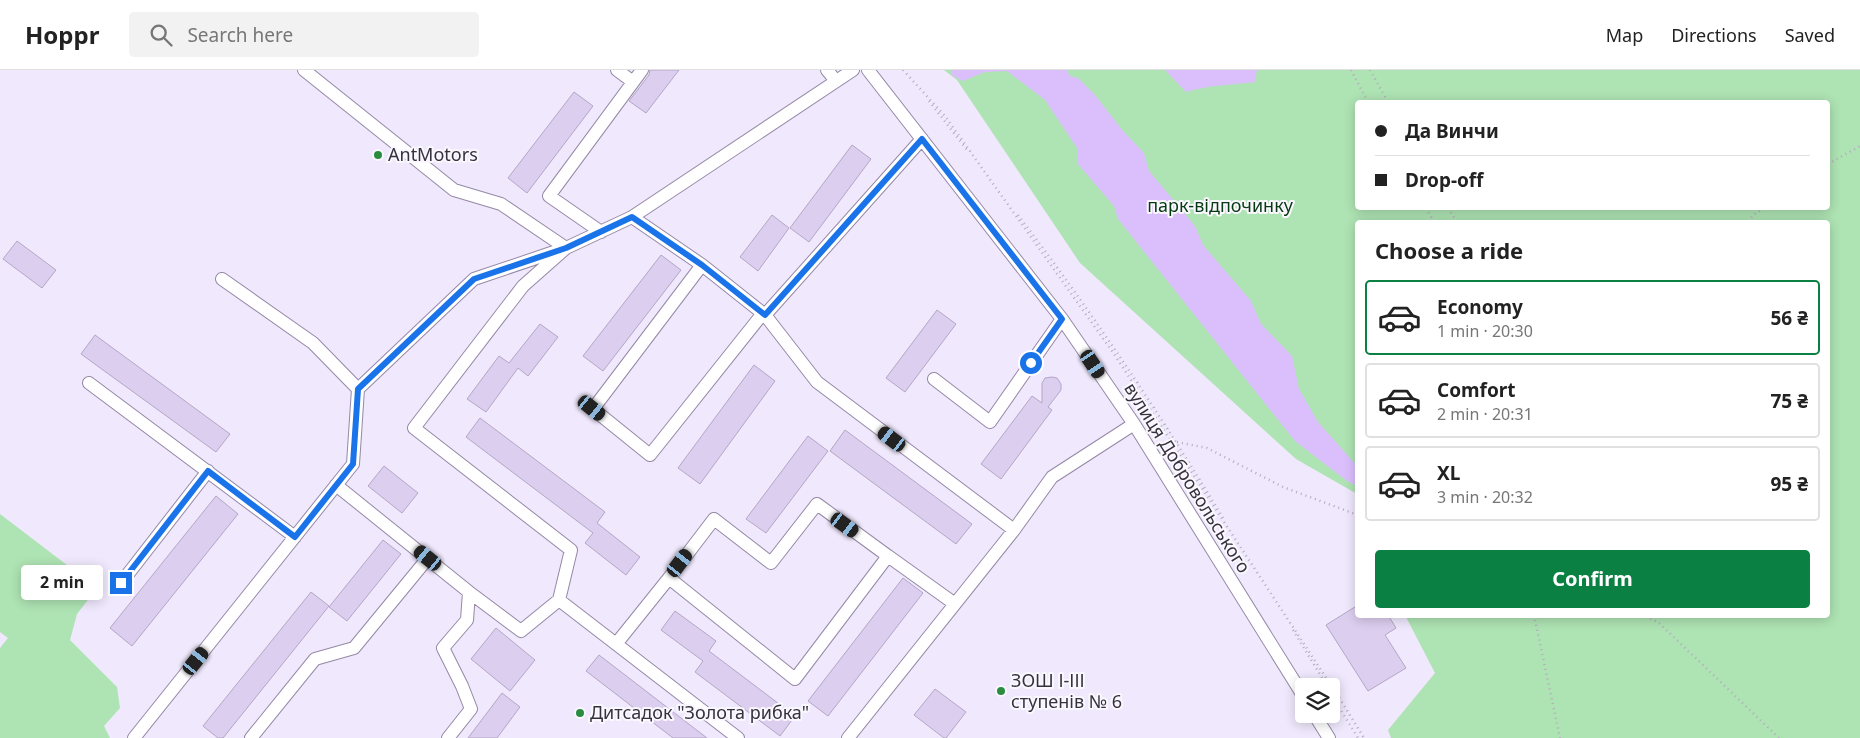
<!DOCTYPE html>
<meta charset="utf-8">
<style>
body{margin:0;font-family:"Noto Sans",sans-serif;background:#f2f2f2;color:#222;height:100vh;display:flex;flex-direction:column;font-size:19px;white-space:nowrap}
*{box-sizing:border-box;margin:0}
p{font-size:16px;color:#767676}
.icon{flex:none;width:28px;height:28px;fill:none;stroke:currentColor;stroke-width:2;stroke-linecap:round;stroke-linejoin:round}
.map{position:relative;flex:1;overflow:hidden}
.details{position:absolute;left:1355px;top:150px;width:475px;height:398px;display:flex;flex-direction:column;background:#fff;border-radius:5px;box-shadow:0 2px 12px #0003}
.details>*{flex:none}
.banner{position:absolute;left:1355px;top:30px;width:475px;height:110px;border-radius:5px;box-shadow:0 2px 12px #0003;display:grid;align-content:center;height:110px;padding:0 20px;background:#fff}
.buttons{position:absolute;left:1295px;top:608px;display:grid;gap:10px}
.buttons a{display:grid;place-items:center;width:45px;height:45px;border-radius:5px;background:#fff;box-shadow:0 2px 12px #0003;font-size:25px}
.end{position:absolute;width:22px;height:22px;margin:-11px;border:6px solid #1a73e8;background:#fff;box-shadow:0 0 0 2px #fff}
.from{border-radius:50%}
.bubble{position:absolute;height:35px;border-radius:5px;background:#fff;box-shadow:0 2px 12px #0003;font-size:16px;font-weight:700;line-height:35px;text-align:center}
.car{position:absolute;width:15px;height:30px;margin:-15px -8px;border-radius:6px;box-shadow:0 0 4px 1px #0007;background:linear-gradient(#222 24%,#8ab4d8 0 40%,#222 0 76%,#8ab4d8 0 86%,#222 0)}
.banner b{display:flex;align-items:center;gap:18px;height:48px;font-size:19px}
.banner b+b{border-top:1px solid #e0e0e0}
.banner i{width:12px;height:12px;background:#222}
ul{padding:0;list-style:none}
li{display:flex;align-items:center;gap:15px;height:75px;margin:0 10px 8px;padding:0 10px;border:2px solid #e0e0e0;border-radius:5px}
li div{flex:1}
li b{display:block;font-size:19px}
li em{font-style:normal;font-weight:700}
li.current{border-color:#0b8043}
li>.icon{width:45px;height:45px;stroke-width:1.5}
h2{padding:0 20px;font-size:22px;line-height:60px}
.action{display:flex;gap:10px;margin-top:auto;padding:10px 20px}
.action a{flex:1;height:58px;border-radius:5px;background:#0b8043;color:#fff;font-size:20px;font-weight:700;line-height:58px;text-align:center}
header{display:flex;align-items:center;gap:30px;box-sizing:border-box;height:70px;padding:0 25px;background:#fff;border-bottom:1px solid #e0e0e0}
header strong{font-size:24px}
nav{display:flex;gap:28px;margin-inline-start:auto;font-size:18px}
.search{width:350px;height:45px;background:#f2f2f2;display:flex;align-items:center;gap:12px;box-sizing:border-box;padding:0 18px;border-radius:5px;color:#767676;font-size:19px}
.map>svg:first-child{display:block}
</style>
<header>
<strong>Hoppr</strong>
<div class="search"><svg class="icon" aria-label="search" viewBox="0 0 24 24"><circle cx="10" cy="10" r="6"/><path d="M15 15l6 6"/></svg>Search here</div>
<nav><a>Map</a><a>Directions</a><a>Saved</a></nav>
</header>
<div class="map">
<svg width="1860" height="668" viewBox="0 0 1860 668">
<rect width="100%" height="100%" fill="#f0e8fc"/>
<path fill="#aee3b3" fill-rule="evenodd" d="M944,0H1860V668H1391L1388,660L1435,603L1405,545H1828V152H1358L1357,424L1296,389L1080,193L957,10ZM1358,32H1828V138H1358Z
M0,444L97,518L77,544L70,570L117,617L120,638L104,656L110,668H0V578L8,568L0,562Z"/>
<path fill="#dbbffd" d="M951,0H1067L1070,6L1078,8L1095,25L1123,61L1144,83L1149,101L1195,156L1203,175L1251,231L1261,254L1292,286L1299,319L1318,352L1357,396V416L1347,411L1295,371L1118,149L1114,136L1077,93V78L1045,30L1007,1L985,2L963,11L951,5Z
M1165,0H1257L1255,12C1232,15 1208,15 1186,22Z"/>
<path fill="#dcceef" stroke="#b4a6c6" d="M650,0H679L646,43L629,31L649,5Z
M574,22L593,36L527,123L508,108Z
M852,75L871,89L809,172L790,158Z
M772,145L789,158L758,201L740,187Z
M17,171L56,200L42,218L3,189Z
M661,185L681,200L603,301L583,286Z
M937,240L956,254L905,322L886,308Z
M540,254L558,267L528,306L518,298L486,342L467,329L499,286L509,293Z
M95,265L230,364L216,382L81,284Z
M754,295L775,311L700,414L678,398Z
M1052,307L1057,308L1061,314V320L1048,337L1052,340L1001,409L981,394L1032,326L1042,333V313L1045,308Z
M480,348L605,442L597,453L640,487L626,505L585,473L593,463L466,367Z
M845,360L972,454L956,474L830,381Z
M808,366L828,381L766,463L746,449Z
M384,396L418,423L402,443L368,416Z
M216,426L238,444L132,576L110,558Z
M383,470L401,484L347,551L329,537Z
M903,508L923,523L828,646L808,631Z
M311,522L329,536L223,668H218L203,656Z
M1358,535V545H1388L1396,558L1385,565L1406,598L1368,621L1326,555Z
M675,541L716,571L709,581L795,646L780,666L695,602L703,591L661,560Z
M496,558L535,590L510,621L471,589Z
M599,585L707,668H673L586,601Z
M935,619L966,642L946,668H944L914,645Z
M502,623L520,637L497,668H468Z"/>
<g fill="none" stroke-linecap="round" stroke-linejoin="round">
<defs>
<path id="minor" d="M304,0L454,120L501,134L566,178L523,216L414,358L571,480L559,530
M617,0L633,12
M827,0L836,11
M868,0L1062,249L1134,354L1304,627
M632,147L702,195L593,339L650,385L760,247L765,245L922,69
M601,162L549,126L642,0
M702,195L765,245L817,312L1014,460
M222,209L313,273L358,319
M934,309L990,352L1062,249
M89,313L295,467
M336,415L469,522L467,550L443,578L462,616L471,639L448,668
M669,508L714,449L771,493L817,434L888,486
M121,513L208,401
M469,522L521,561L559,530L738,668
M616,574L669,508L795,609L888,486L955,534
M1314,644L1329,668
M134,668L353,394L358,319L474,209L566,178L632,147L853,0
M251,668L315,589L354,578L428,488
M848,668L1014,460L1052,407L1134,354"/>
</defs>
<use href="#minor" stroke="#9588a6" stroke-width="14"/>
<path stroke="#b3abbd" stroke-width="2.5" stroke-dasharray="1 4" stroke-linecap="butt" d="M903,0L945,46L1114,284L1340,629L1364,668
M1351,0L1368,32
M1370,0L1388,32
M929,31L967,80
M1828,94L1860,76
M1426,138L1434,152
M1448,138L1457,152
M1018,145C1093,243 1161,346 1225,451
M1749,152L1753,145L1765,138
M1177,372L1207,378L1283,417L1358,445
M1534,545L1560,668
M1641,545L1658,552L1779,668
M1293,560L1327,616
M1331,624L1358,668"/>
<use href="#minor" stroke="#fff" stroke-width="12"/>
</g>
<g fill="none" stroke-linecap="round" stroke-linejoin="round">
<path stroke="#1a73e8" stroke-width="6" d="M121,513L208,401L295,467L353,394L358,319L474,209L566,178L632,147L702,195L765,245L922,69L1062,249L1031,293"/>
</g>
<g fill="#2a8c40" stroke="#faf8fe" stroke-width="2">
<circle cx="378" cy="85" r="5"/>
<circle cx="1001" cy="621" r="5"/>
<circle cx="580" cy="643" r="5"/>
</g>
<g text-anchor="middle" stroke-width="4" stroke-linejoin="round" paint-order="stroke">
<g font-size="18" fill="#37313e" stroke="#faf8fe" text-anchor="start">
<text x="388" y="91">AntMotors</text>
<text x="1011" y="617">ЗОШ І-ІІІ<tspan x="1011" dy="21">ступенів № 6</tspan></text>
<text x="590" y="649">Дитсадок "Золота рибка"</text>
</g>
<g font-size="18" fill="#053a13" stroke="#faf8fe">
<text x="1220" y="142">парк-відпочинку</text>
</g>
<g font-size="18" fill="#37313e" stroke="#faf8fe">
<text transform="translate(1187 408) rotate(58)" y="6">вулиця Добровольського</text>
</g>
</g>
</svg>
<div class="buttons">
<a><svg class="icon" aria-label="layers" viewBox="0 0 24 24"><path d="M12 4l9 5-9 5-9-5zM3 14l9 5 9-5"/></svg></a>
</div>
<i class="end from" style="left:1031px;top:293px"></i>
<i class="end" style="left:121px;top:513px"></i>
<div class="bubble" style="left:21px;top:495px;width:82px">2 min</div>
<i class="car" style="left:1093px;top:294px;rotate:146deg"></i>
<i class="car" style="left:592px;top:338px;rotate:129deg"></i>
<i class="car" style="left:892px;top:369px;rotate:307deg"></i>
<i class="car" style="left:845px;top:455px;rotate:126deg"></i>
<i class="car" style="left:428px;top:488px;rotate:309deg"></i>
<i class="car" style="left:680px;top:493px;rotate:37deg"></i>
<i class="car" style="left:196px;top:591px;rotate:39deg"></i>
<div class="banner">
<b><i class="from"></i>Да Винчи</b>
<b><i></i>Drop-off</b>
</div>
<section class="details">
<h2>Choose a ride</h2>
<ul>
<li class="current"><svg class="icon" aria-label="car" viewBox="0 0 24 24"><path d="M5 17H2v-5l4-1 3-4h7l3 4 3 1v5h-3M9 17h6M6 11h13"/><circle cx="7" cy="17" r="2"/><circle cx="17" cy="17" r="2"/></svg><div><b>Economy</b><p>1 min · 20:30</p></div><em>56 ₴</em></li>
<li><svg class="icon" aria-label="car" viewBox="0 0 24 24"><path d="M5 17H2v-5l4-1 3-4h7l3 4 3 1v5h-3M9 17h6M6 11h13"/><circle cx="7" cy="17" r="2"/><circle cx="17" cy="17" r="2"/></svg><div><b>Comfort</b><p>2 min · 20:31</p></div><em>75 ₴</em></li>
<li><svg class="icon" aria-label="car" viewBox="0 0 24 24"><path d="M5 17H2v-5l4-1 3-4h7l3 4 3 1v5h-3M9 17h6M6 11h13"/><circle cx="7" cy="17" r="2"/><circle cx="17" cy="17" r="2"/></svg><div><b>XL</b><p>3 min · 20:32</p></div><em>95 ₴</em></li>
</ul>
<div class="action"><a>Confirm</a></div>
</section>
</div>
